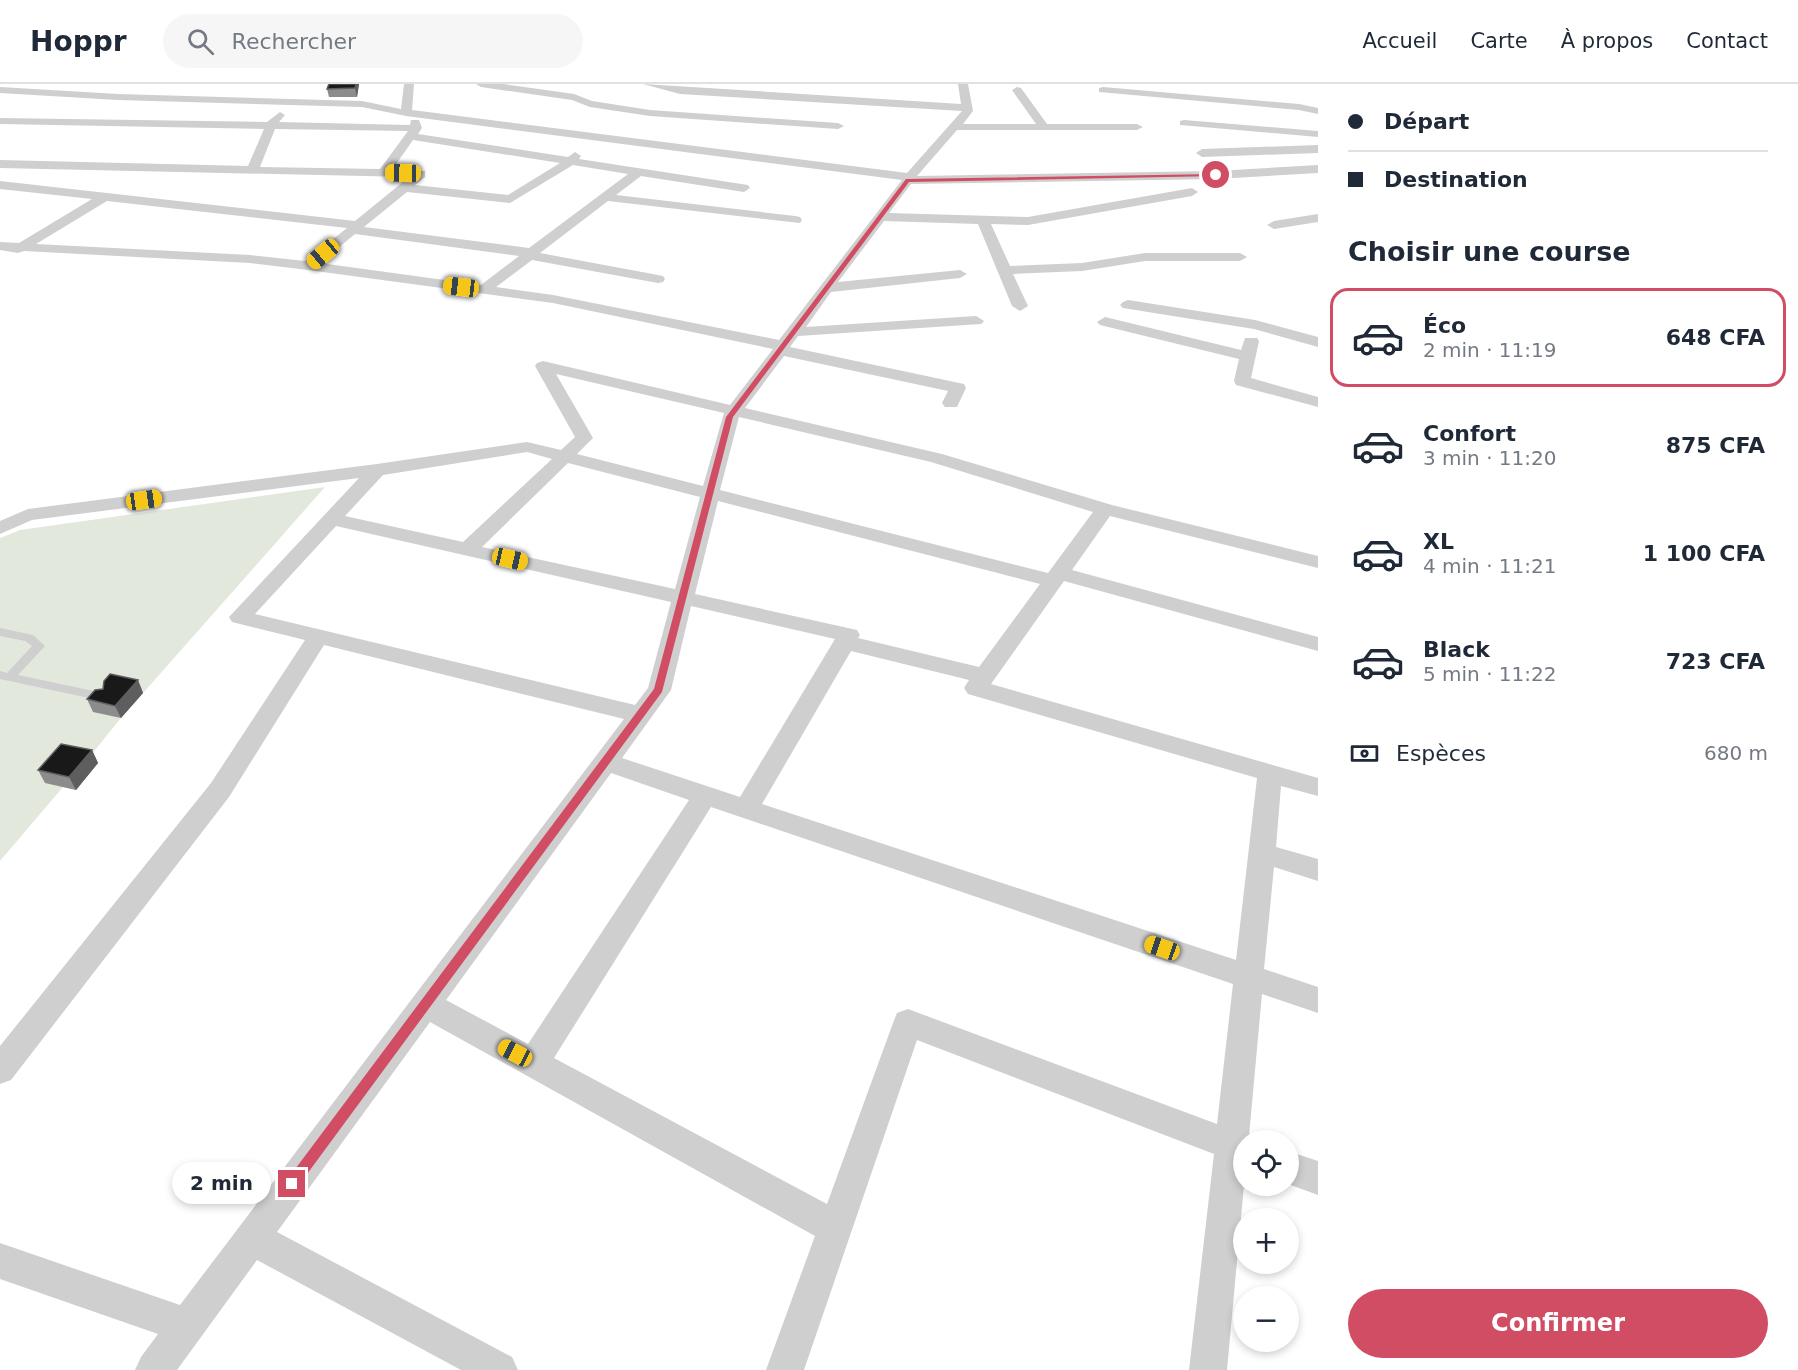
<!DOCTYPE html>
<html lang="fr">
<meta charset="utf-8">
<style>
body{margin:0;font-family:"DejaVu Sans",sans-serif;background:#f6f6f7;color:#1f2937;height:100vh;display:flex;flex-direction:column;font-size:22px;white-space:nowrap}
*{box-sizing:border-box;margin:0}
p{font-size:20px;color:#747a83}
.icon{flex:none;width:33px;height:33px;fill:none;stroke:currentColor;stroke-width:2;stroke-linecap:round;stroke-linejoin:round}
.map{position:relative;flex:1;overflow:hidden}
.side{display:flex;flex-direction:column;background:#fff;width:480px}
.side>*{flex:none}
.banner{display:grid;align-content:center;height:132px;padding:0 30px;background:#fff}
.tools{position:absolute;left:1233px;top:1046px;display:grid;gap:12px}
.tools a{display:grid;place-items:center;width:66px;height:66px;border-radius:50%;background:#fff;box-shadow:0 3px 9px #0003;font-size:30px}
.end{position:absolute;width:27px;height:27px;margin:-14px;border:8px solid #d04d63;background:#fff;box-shadow:0 0 0 3px #fff}
.from{border-radius:50%}
.bubble{position:absolute;height:42px;border-radius:21px;background:#fff;box-shadow:0 3px 9px #0003;font-size:20px;font-weight:800;line-height:42px;text-align:center}
.car{position:absolute;width:18px;height:36px;margin:-18px -9px;border-radius:8px;box-shadow:0 0 4px 2px #0007;background:linear-gradient(#f5c518 24%,#345 0 40%,#f5c518 0 76%,#345 0 86%,#f5c518 0)}
.banner b{display:flex;align-items:center;gap:21px;height:57px;font-size:22px}
.banner b+b{border-top:2px solid #e0e1e3}
.banner i{width:15px;height:15px;background:#1f2937}
ul{padding:0;list-style:none}
li{display:flex;align-items:center;gap:18px;height:99px;margin:0 12px 9px;padding:0 18px;border:3px solid transparent;border-radius:18px}
li div{flex:1}
li b{display:block;font-size:22px}
li em{font-style:normal;font-weight:800}
li.active{border-color:#d04d63}
li>.icon{width:54px;height:54px;stroke-width:1.5}
h2{padding:0 30px;font-size:27px;line-height:72px}
.pay{display:flex;align-items:center;gap:15px;height:66px;padding:0 30px;font-size:22px}
.pay p{margin-inline-start:auto}
.cta{display:flex;gap:12px;margin-top:auto;padding:12px 30px}
.cta a{flex:1;height:69px;border-radius:36px;background:#d04d63;color:#fff;font-size:24px;font-weight:800;line-height:69px;text-align:center}
header{display:flex;align-items:center;gap:36px;box-sizing:border-box;height:84px;padding:0 30px;background:#fff;border-bottom:2px solid #e0e1e3}
header strong{font-size:28px}
nav{display:flex;gap:33px;margin-inline-start:auto;font-size:21px}
.search{width:420px;height:54px;background:#f6f6f7;display:flex;align-items:center;gap:15px;box-sizing:border-box;padding:0 21px;border-radius:33px;color:#747a83;font-size:22px}
main{display:flex;flex:1;min-height:0}
.map>svg:first-child{display:block}
</style>
<header>
<strong>Hoppr</strong>
<div class="search"><svg class="icon" aria-label="search" viewBox="0 0 24 24"><circle cx="10" cy="10" r="6"/><path d="M15 15l6 6"/></svg>Rechercher</div>
<nav><a>Accueil</a><a>Carte</a><a>À propos</a><a>Contact</a></nav>
</header>
<main>
<div class="map">
<svg width="1318" height="1286" viewBox="0 0 1318 1286">
<rect width="100%" height="100%" fill="#fff"/>
<path fill="#e3e8dc" d="M325,403L121,634L87,676L98,679L76,706L63,703L0,777V454L20,446Z"/>
<g fill="none" stroke-linecap="round" stroke-linejoin="round">
<path fill="#cfcfcf" fill-rule="evenodd" d="M0,544L33,551L45,562L18,591L103,609L107,610L109,613L107,616L103,617L0,595V587L7,589L32,562L25,557L0,552Z"/>
<path fill="#cfcfcf" fill-rule="evenodd" d="M404,0H414L412,26L907,89L962,27L680,10L643,0L961,20L958,0H968L973,27L963,40H1036L1012,6L1017,3L1021,4L1047,40H1137L1143,43L1137,46H957L917,92L1216,87L1318,81V89L1216,95L911,100L889,129L1028,133L1192,104L1198,108L1192,112L1028,141L991,140L1010,182L1082,179L1145,169H1240L1247,173L1240,177H1145L1082,187L1013,190L1028,222L1020,227L1012,222L978,140L884,137L838,198L960,186L967,190L960,194L831,208L806,243L976,232L984,237L981,240L798,252L790,263L964,300L966,304L957,323H945L942,319L948,307L784,272L745,324L942,370L1112,421L1318,472V484L1110,432L1072,486L1318,553V567L1064,497L991,600L1318,694V712L1281,702L1276,763L1318,775V797L1274,783L1264,885L1318,903V929L1262,910L1249,1052L1256,1056H1244V1101L1227,1286H1189L1214,1070L917,956L804,1286H766L815,1152L430,938L277,1148L512,1273L518,1286H461L257,1176L177,1286H135L141,1273L158,1250L0,1195V1159L180,1221L624,635L324,561L229,713L11,996L0,1000V962L211,699L305,556L232,538L229,533L359,394L32,436L0,450V437L28,425L377,380L527,358L561,366L575,353L535,282L537,279L543,277L730,321L773,265L553,219L308,186L250,179L24,167L18,169L0,166V158L19,159L92,115L0,105V97L355,137L409,93L0,84V76L248,82L264,45L0,40V34L267,38L280,28L285,31L279,38L410,41L411,36H419L422,44L418,50L568,73L575,68L581,72L579,75L748,101L750,104L744,108L641,92L616,111L795,132L800,133L802,136L800,139L608,117L540,169L658,191L663,192L665,195L663,198L658,199L532,176L496,203L553,211L779,256L902,96L406,32L362,23L118,16L0,9V3L118,10L362,17L401,25ZM275,45L408,47L380,85L260,83ZM413,56L560,79L508,111L415,101L425,93V87L392,86ZM573,81L628,90L529,164L364,143L407,108L510,119ZM107,117L347,144L305,177L250,171L36,160ZM355,150L519,172L481,201L320,179ZM556,290L724,329L703,402L577,370L593,354ZM739,333L931,378L1093,428L1048,489L720,406ZM527,368L552,375L463,458L345,432L383,391ZM568,379L700,413L675,505L482,463ZM718,417L1040,500L979,583L858,554L860,551L857,546L695,510ZM336,442L671,518L648,604L635,621L255,530ZM691,522L835,555L740,713L622,674L671,606ZM851,567L969,596L964,604L968,610L1257,694L1236,876L762,720ZM611,689L689,716L528,960L446,916ZM711,723L1233,900L1217,1040L908,925L897,929L893,939L827,1120L554,974Z
M476,0H503L574,10L592,17L650,26L838,39L844,42L838,45L650,32L590,23L572,16L481,3Z
M1103,3L1299,20L1318,24V30L1299,26L1099,8V4Z
M1184,36L1318,47V53L1180,41V37Z
M1318,61V69L1202,73L1196,69L1202,65Z
M1318,130V138L1274,145L1267,141L1274,137Z
M1128,216L1255,236L1318,253V263L1254,245L1123,224L1120,221L1123,218Z
M1105,233L1241,266L1245,254H1257L1259,257L1251,294L1318,313V323L1236,301L1234,297L1239,275L1100,241L1097,238Z
M1288,1067L1318,1077V1111L1288,1100Z"/>
</g>
<path fill="#8c8c8c" d="M329,0H359L357,13H329L327,5Z
M138,596L143,609L121,634L93,628L87,615Z
M92,666L98,679L76,706L45,699L38,686Z"/>
<path fill="#5e5e5e" d="M356,0H359L357,13L355,4Z
M138,596L143,609L121,634L115,622Z
M92,666L98,679L76,706L69,693Z"/>
<path fill="#191919" stroke="#5e5e5e" stroke-width="1.5" d="M329,0H356L355,4L327,5Z
M110,590L138,596L115,622L87,615L95,606L103,605L104,597Z
M61,660L92,666L69,693L38,686Z"/>
<path fill="#d04d63" d="M1216,90L1218,92L909,98L733,333L662,608L296,1105L292,1107L287,1105L285,1100L287,1096L654,605L726,333L906,95Z"/>
</svg>
<div class="tools">
<a><svg class="icon" aria-label="locate" viewBox="0 0 24 24"><circle cx="12" cy="12" r="6"/><path d="M12 2v4M12 18v4M2 12h4M18 12h4"/></svg></a>
<a>+</a>
<a>−</a>
</div>
<i class="end from" style="left:1216px;top:91px"></i>
<i class="end" style="left:292px;top:1100px"></i>
<div class="bubble" style="left:172px;top:1078px;width:99px">2 min</div>
<i class="car" style="left:403px;top:89px;rotate:271deg"></i>
<i class="car" style="left:323px;top:170px;rotate:230deg"></i>
<i class="car" style="left:461px;top:203px;rotate:277deg"></i>
<i class="car" style="left:144px;top:416px;rotate:82deg"></i>
<i class="car" style="left:510px;top:475px;rotate:103deg"></i>
<i class="car" style="left:1162px;top:864px;rotate:289deg"></i>
<i class="car" style="left:515px;top:969px;rotate:298deg"></i>
</div>
<section class="side">
<div class="banner">
<b><i class="from"></i>Départ</b>
<b><i></i>Destination</b>
</div>
<h2>Choisir une course</h2>
<ul>
<li class="active"><svg class="icon" aria-label="car" viewBox="0 0 24 24"><path d="M5 17H2v-5l4-1 3-4h7l3 4 3 1v5h-3M9 17h6M6 11h13"/><circle cx="7" cy="17" r="2"/><circle cx="17" cy="17" r="2"/></svg><div><b>Éco</b><p>2 min · 11:19</p></div><em>648 CFA</em></li>
<li><svg class="icon" aria-label="car" viewBox="0 0 24 24"><path d="M5 17H2v-5l4-1 3-4h7l3 4 3 1v5h-3M9 17h6M6 11h13"/><circle cx="7" cy="17" r="2"/><circle cx="17" cy="17" r="2"/></svg><div><b>Confort</b><p>3 min · 11:20</p></div><em>875 CFA</em></li>
<li><svg class="icon" aria-label="car" viewBox="0 0 24 24"><path d="M5 17H2v-5l4-1 3-4h7l3 4 3 1v5h-3M9 17h6M6 11h13"/><circle cx="7" cy="17" r="2"/><circle cx="17" cy="17" r="2"/></svg><div><b>XL</b><p>4 min · 11:21</p></div><em>1 100 CFA</em></li>
<li><svg class="icon" aria-label="car" viewBox="0 0 24 24"><path d="M5 17H2v-5l4-1 3-4h7l3 4 3 1v5h-3M9 17h6M6 11h13"/><circle cx="7" cy="17" r="2"/><circle cx="17" cy="17" r="2"/></svg><div><b>Black</b><p>5 min · 11:22</p></div><em>723 CFA</em></li>
</ul>
<div class="pay"><svg class="icon" aria-label="cash" viewBox="0 0 24 24"><path d="M3 7h18v10H3z"/><circle cx="12" cy="12" r="2"/></svg>Espèces<p>680 m</p></div>
<div class="cta"><a>Confirmer</a></div>
</section>
</main>
